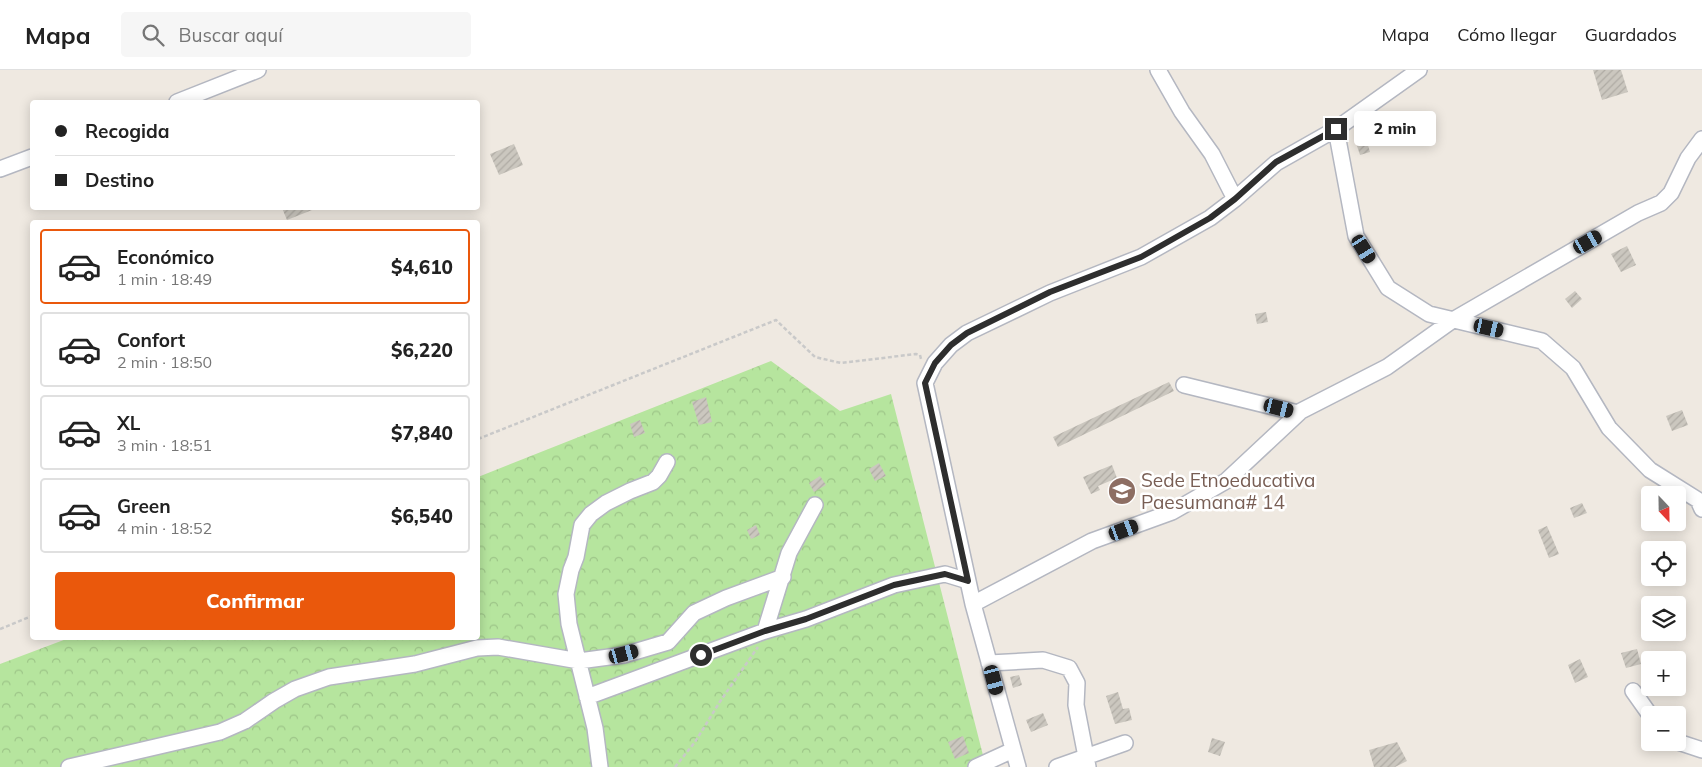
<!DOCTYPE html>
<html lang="es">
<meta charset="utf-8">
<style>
body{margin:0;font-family:Mulish,sans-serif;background:#f6f6f6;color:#222;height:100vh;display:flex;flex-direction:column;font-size:19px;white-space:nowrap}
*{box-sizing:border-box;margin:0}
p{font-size:16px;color:#767676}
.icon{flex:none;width:28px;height:28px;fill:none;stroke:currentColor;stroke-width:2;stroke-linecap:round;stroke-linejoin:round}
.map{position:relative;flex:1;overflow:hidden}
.details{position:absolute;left:30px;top:150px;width:450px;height:420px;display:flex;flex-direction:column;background:#fff;border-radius:5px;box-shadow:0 2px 12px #0003}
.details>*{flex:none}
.hud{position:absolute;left:30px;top:30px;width:450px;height:110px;border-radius:5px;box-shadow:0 2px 12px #0003;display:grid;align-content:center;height:110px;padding:0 25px;background:#fff}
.needle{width:32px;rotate:158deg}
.tools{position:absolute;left:1641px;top:416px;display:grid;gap:10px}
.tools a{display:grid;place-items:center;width:45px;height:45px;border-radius:5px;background:#fff;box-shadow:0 2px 12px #0003;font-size:25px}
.end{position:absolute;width:22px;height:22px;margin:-11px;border:6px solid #2e2e2e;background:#fff;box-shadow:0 0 0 2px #fff}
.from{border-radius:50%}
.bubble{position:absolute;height:35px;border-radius:5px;background:#fff;box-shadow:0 2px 12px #0003;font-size:16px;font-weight:800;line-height:35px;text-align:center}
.car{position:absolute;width:15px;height:30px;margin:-15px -8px;border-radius:6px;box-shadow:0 0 4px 1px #0007;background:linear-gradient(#222 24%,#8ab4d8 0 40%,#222 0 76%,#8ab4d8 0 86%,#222 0)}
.hud b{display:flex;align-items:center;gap:18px;height:48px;font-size:19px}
.hud b+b{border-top:1px solid #e0e0e0}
.hud i{width:12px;height:12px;background:#222}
ul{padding:9px 0 0;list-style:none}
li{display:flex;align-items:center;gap:15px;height:75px;margin:0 10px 8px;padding:0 15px;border:2px solid #e0e0e0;border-radius:5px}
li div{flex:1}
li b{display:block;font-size:19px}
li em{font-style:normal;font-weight:800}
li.active{border-color:#ea580c}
li>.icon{width:45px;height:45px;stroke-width:1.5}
.primary-button{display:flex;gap:10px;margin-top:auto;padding:10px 25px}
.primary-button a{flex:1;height:58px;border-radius:5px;background:#ea580c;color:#fff;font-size:20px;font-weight:800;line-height:58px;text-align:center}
header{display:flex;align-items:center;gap:30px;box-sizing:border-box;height:70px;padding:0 25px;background:#fff;border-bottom:1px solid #e0e0e0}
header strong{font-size:24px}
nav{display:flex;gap:28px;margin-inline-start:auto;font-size:18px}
.search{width:350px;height:45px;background:#f6f6f6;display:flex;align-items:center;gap:12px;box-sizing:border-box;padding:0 18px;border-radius:5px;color:#767676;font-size:19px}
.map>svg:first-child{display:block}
</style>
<header>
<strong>Mapa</strong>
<div class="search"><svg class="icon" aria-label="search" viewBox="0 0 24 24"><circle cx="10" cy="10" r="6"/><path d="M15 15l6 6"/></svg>Buscar aquí</div>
<nav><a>Mapa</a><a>Cómo llegar</a><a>Guardados</a></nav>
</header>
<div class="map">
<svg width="1702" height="697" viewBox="0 0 1702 697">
<defs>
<pattern id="forest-crowns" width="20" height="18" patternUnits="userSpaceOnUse" patternTransform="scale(1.25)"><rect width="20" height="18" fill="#b6e59e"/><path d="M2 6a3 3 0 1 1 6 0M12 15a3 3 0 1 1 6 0" fill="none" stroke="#9dc588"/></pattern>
<pattern id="building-hatch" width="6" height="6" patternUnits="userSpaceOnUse" patternTransform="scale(1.25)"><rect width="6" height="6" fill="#cbc7bf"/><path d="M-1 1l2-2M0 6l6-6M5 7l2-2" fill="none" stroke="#afaba4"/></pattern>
</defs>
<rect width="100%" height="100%" fill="#efe9e1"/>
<path fill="url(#forest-crowns)" d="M771,291L840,341L891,324L986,697H0V594L69,568H478V407Z"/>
<path fill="url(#building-hatch)" d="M1593,0H1621L1628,22L1602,30Z
M1367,72L1370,82L1360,85L1357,76Z
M514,74L523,95L499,105L490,84Z
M282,138H317L287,150Z
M1627,176L1636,195L1621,202L1611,184Z
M1575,221L1582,229L1572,238L1565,229Z
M1266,242L1268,252L1257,254L1255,244Z
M1169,312L1174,321L1058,377L1053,367Z
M706,327L712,352L699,355L692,332Z
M1682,340L1688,355L1672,361L1666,346Z
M640,350L645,363L634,367L630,354Z
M879,393L886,406L875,411L869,399Z
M1112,395L1117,408L1098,416L1100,420L1091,424L1083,407Z
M820,406L826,415L814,422L809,413Z
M1582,433L1587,443L1574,448L1570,438Z
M756,455L760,465L751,469L747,460Z
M1547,456L1559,484L1549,488L1538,460Z
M1637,579L1641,594L1626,598L1621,583Z
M1580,589L1588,607L1575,613L1568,595Z
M1019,605L1022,615L1013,618L1010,607Z
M1118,622L1123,639L1129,638L1132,650L1115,654L1106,626Z
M1043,643L1048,655L1031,662L1026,650Z
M963,666L969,683L955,689L948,672Z
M1212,668L1225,672L1220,686L1208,682Z
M1397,672L1407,691L1395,697H1374L1369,680Z"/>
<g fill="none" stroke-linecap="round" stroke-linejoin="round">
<defs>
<path id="minor" d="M1158,0L1182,42L1212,84L1235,129
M177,32L258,0
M1336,59L1356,166L1388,218L1429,244L1542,271L1573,298L1609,358L1650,400L1698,430L1702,439
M0,99L32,87
M1184,315L1298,343
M973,534L1092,471L1172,442L1226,411L1301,341L1387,297L1453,250L1638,143L1661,133L1671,123L1688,88L1702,69
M765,561L789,483L815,435
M989,593L1043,590L1069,598L1077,613L1076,635L1088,697
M1633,621L1650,645
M587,627L765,561L806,549L894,515L945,504L968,511
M1678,672L1702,680
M69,697L220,662L245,651L274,631L295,619L329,607L415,594L477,578L498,577L579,591L624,585L668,572L694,543L726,528L783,507
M600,697L595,658L569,554L566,524L571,500L576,487L582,455L591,444L606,433L630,421L653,412L659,406L667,392
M976,697L1013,680
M1018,697L973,534L925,313L935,293L951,275L967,263L1050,223L1141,187L1210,148L1235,129L1276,93L1336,59L1419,0
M1057,697L1125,673"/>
</defs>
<use href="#minor" stroke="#b4b7c1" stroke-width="18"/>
<path stroke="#c9c9c9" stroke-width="2.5" stroke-dasharray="4 2.5" stroke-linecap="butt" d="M478,369L776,250L815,287L841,293L916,284L920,285L921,289
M0,559L32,546
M675,697L695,672L721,630L758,577"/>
<use href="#minor" stroke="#fff" stroke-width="15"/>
</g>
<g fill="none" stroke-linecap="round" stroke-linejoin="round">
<path stroke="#2e2e2e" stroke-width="6" d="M701,585L765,561L806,549L894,515L945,504L968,511L925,313L935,293L951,275L967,263L1050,222L1141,187L1210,148L1235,129L1276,92L1336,59"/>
</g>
<defs>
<symbol id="school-disc" viewBox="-11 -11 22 22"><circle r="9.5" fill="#8d6e63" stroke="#fff"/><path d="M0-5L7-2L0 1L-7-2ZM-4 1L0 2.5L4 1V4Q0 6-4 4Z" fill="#fff"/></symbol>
</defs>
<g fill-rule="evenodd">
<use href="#school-disc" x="1106" y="405" width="32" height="32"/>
</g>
<g text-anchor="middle" stroke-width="5" stroke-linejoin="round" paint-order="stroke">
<g font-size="19" fill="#785e54" stroke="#fff" text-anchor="start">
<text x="1141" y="417">Sede Etnoeducativa<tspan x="1141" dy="22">Paesumana# 14</tspan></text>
</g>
</g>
</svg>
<div class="tools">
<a><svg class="needle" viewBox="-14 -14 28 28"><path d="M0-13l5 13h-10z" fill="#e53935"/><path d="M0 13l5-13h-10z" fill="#767676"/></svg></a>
<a><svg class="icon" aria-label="locate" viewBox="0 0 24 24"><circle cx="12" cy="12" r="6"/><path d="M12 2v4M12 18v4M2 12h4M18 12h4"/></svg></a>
<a><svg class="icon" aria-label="layers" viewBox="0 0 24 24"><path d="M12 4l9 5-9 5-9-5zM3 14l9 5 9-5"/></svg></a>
<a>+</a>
<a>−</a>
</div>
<i class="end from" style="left:701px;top:585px"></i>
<i class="end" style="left:1336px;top:59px"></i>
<div class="bubble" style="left:1354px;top:41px;width:82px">2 min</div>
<i class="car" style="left:1588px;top:172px;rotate:60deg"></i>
<i class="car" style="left:1364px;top:179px;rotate:148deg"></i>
<i class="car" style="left:1489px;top:258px;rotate:103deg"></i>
<i class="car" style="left:1279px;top:338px;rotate:104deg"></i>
<i class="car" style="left:1124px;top:460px;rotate:70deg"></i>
<i class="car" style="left:624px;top:584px;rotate:75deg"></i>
<i class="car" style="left:994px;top:610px;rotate:165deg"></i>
<div class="hud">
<b><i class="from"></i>Recogida</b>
<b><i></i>Destino</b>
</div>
<section class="details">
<ul>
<li class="active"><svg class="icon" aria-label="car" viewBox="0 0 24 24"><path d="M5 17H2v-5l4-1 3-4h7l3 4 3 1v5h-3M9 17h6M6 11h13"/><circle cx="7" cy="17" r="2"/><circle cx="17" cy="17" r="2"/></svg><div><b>Económico</b><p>1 min · 18:49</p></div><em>$4,610</em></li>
<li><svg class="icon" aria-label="car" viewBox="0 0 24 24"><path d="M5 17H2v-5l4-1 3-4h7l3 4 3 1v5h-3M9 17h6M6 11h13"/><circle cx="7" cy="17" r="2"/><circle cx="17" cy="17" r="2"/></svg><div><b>Confort</b><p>2 min · 18:50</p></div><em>$6,220</em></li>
<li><svg class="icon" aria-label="car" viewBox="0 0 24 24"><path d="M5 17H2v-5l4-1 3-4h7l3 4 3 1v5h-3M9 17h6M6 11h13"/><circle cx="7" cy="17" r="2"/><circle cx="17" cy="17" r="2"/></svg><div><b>XL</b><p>3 min · 18:51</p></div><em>$7,840</em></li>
<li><svg class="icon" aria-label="car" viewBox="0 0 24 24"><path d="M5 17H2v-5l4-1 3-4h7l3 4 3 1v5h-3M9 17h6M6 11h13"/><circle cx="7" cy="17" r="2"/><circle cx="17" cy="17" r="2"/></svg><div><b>Green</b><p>4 min · 18:52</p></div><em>$6,540</em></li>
</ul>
<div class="primary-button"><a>Confirmar</a></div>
</section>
</div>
